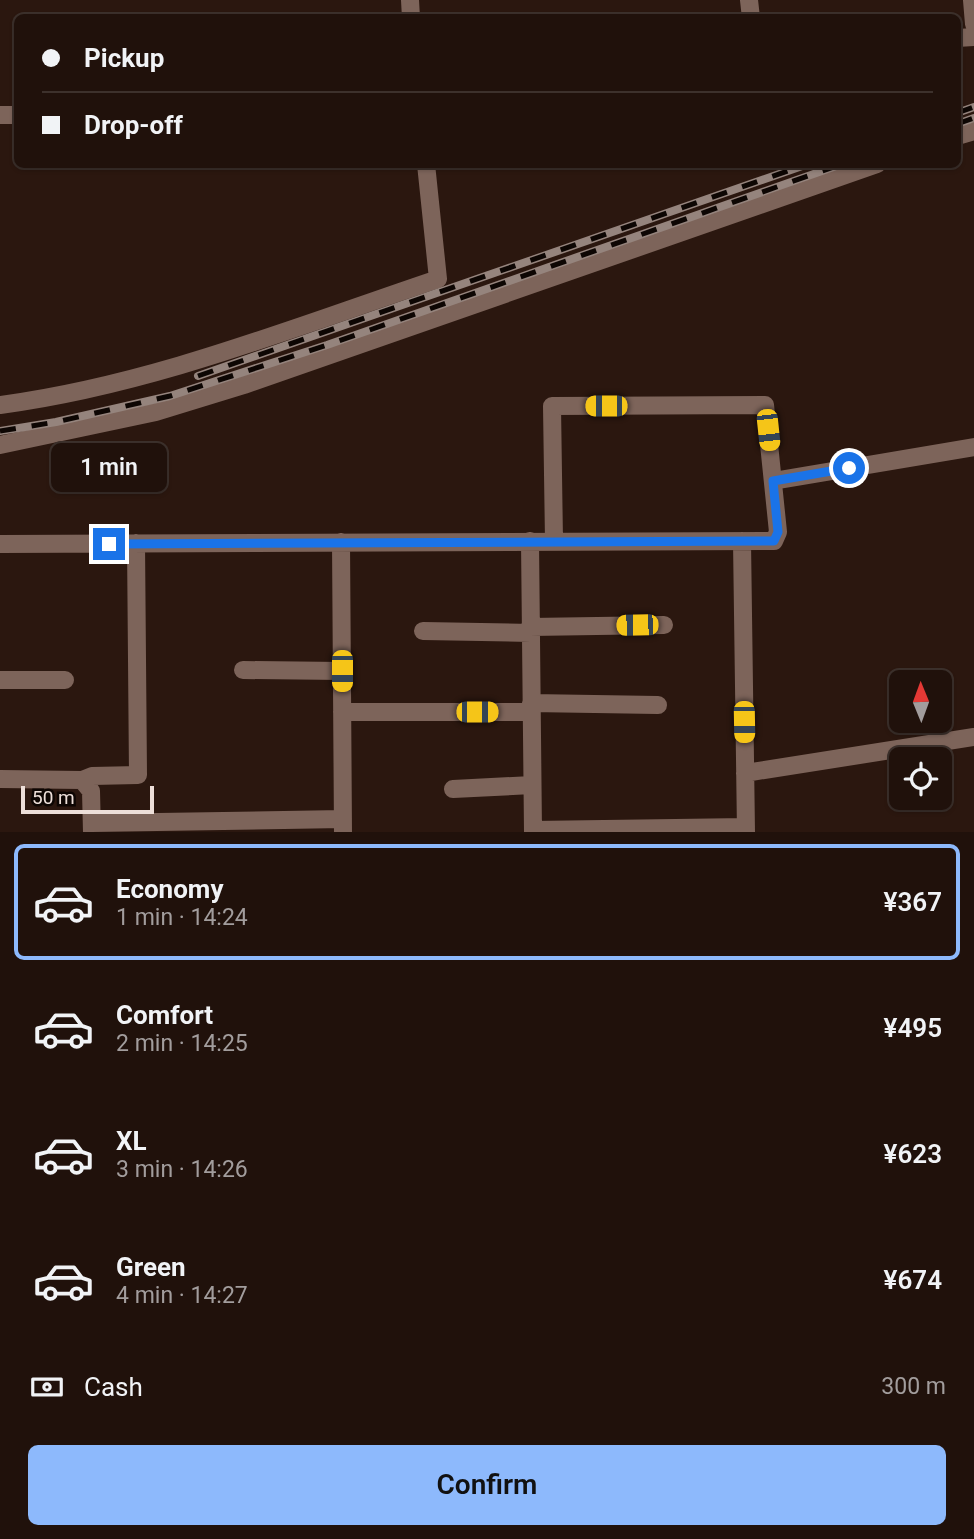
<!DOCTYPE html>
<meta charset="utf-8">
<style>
body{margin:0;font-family:Roboto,sans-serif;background:#2d1f19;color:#f1f3f6;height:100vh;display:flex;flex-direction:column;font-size:26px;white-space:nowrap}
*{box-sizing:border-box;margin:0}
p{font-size:23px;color:#a29d9d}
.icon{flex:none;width:38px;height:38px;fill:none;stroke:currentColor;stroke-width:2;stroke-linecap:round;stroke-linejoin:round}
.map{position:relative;height:832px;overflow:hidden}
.drawer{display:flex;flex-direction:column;background:#20110b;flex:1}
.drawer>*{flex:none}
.hud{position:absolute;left:14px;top:14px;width:947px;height:154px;border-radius:10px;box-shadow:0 2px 5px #0004,0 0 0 2px #3d312c;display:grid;align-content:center;height:154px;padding:0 28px;background:#20110b}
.needle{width:46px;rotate:359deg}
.fabs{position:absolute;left:889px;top:670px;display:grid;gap:14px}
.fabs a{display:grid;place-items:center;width:63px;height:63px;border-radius:10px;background:#20110b;box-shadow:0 2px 5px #0004,0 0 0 2px #3d312c;font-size:35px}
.scale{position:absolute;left:21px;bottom:18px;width:133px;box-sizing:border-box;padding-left:7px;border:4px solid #eddfd9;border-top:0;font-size:19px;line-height:24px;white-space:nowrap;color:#eddfd9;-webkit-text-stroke:5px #0d0603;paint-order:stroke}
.end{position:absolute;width:32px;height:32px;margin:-16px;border:9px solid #1a73e8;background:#fff;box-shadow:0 0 0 4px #fff}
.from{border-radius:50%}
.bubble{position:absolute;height:49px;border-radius:10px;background:#20110b;box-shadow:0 2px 5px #0004,0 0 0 2px #3d312c;font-size:23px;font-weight:600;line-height:49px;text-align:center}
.car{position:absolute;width:21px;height:42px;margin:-21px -10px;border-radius:9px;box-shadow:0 0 5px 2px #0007;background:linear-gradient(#f5c518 24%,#345 0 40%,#f5c518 0 76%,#345 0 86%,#f5c518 0)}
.hud b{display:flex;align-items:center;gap:24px;height:66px;font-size:26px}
.hud b+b{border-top:2px solid #3d312c}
.hud i{width:18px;height:18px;background:#f1f3f6}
ul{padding:12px 0 0;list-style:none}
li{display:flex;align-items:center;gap:21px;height:116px;margin:0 14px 10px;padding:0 14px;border:4px solid transparent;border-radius:10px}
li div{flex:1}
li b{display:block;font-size:26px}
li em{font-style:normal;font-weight:600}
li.on{border-color:#8db9fc}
li>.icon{width:63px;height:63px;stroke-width:1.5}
.pay{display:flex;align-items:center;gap:18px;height:77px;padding:0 28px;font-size:26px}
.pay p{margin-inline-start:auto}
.cta{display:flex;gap:14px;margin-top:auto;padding:14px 28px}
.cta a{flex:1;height:80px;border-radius:10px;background:#8db9fc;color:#111;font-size:28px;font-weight:600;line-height:80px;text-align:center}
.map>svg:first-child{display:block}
</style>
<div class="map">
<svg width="974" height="832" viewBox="0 0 974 832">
<rect width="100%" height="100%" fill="#2b170f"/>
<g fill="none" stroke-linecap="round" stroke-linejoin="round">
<path stroke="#7d645a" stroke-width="18" d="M410,0L411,18
M749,0L751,18
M972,0L974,24
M957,38L974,37
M0,115H18
M957,136L974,131
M0,405C151,385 295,327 438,279L426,164
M0,445L156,412L244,385L877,164
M773,481L974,447
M530,541L533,832
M742,541L746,832
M341,542L343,832
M0,544L774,541L778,532L765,405L552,406L554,541
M530,627L664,625
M423,631L531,633
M243,670L342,671
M0,680H65
M531,703L658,705
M342,712H531
M745,773L974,737
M0,779L82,780L91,791L92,832
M82,780L92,776L138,775L136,543
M453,789L532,785
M92,823L343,819
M533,830L746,827"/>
<defs>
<path id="rail" d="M957,113L974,107
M957,124L974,118
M198,376L808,164
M0,431L56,422L170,396L327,345L842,164"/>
</defs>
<use href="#rail" stroke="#95847d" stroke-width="8"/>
<use href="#rail" stroke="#0d0603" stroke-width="5" stroke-dasharray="16" stroke-linecap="butt"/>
</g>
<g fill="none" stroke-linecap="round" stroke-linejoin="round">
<path stroke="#1a73e8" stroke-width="9" d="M109,544L774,541L778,532L773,481L849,468"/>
</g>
</svg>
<div class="fabs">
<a><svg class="needle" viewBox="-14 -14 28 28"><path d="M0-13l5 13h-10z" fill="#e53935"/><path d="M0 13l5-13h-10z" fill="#a29d9d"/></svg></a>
<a><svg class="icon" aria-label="locate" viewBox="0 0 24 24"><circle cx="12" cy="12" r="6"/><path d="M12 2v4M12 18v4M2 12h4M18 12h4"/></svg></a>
</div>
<div class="scale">50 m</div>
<i class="end from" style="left:849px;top:468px"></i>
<i class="end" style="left:109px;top:544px"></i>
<div class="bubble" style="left:51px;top:443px;width:116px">1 min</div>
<i class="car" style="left:606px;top:406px;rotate:270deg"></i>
<i class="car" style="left:768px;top:430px;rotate:174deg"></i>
<i class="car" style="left:637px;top:625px;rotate:269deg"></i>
<i class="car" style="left:342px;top:671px;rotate:180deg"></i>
<i class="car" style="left:477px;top:712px;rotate:90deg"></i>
<i class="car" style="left:744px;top:722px;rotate:179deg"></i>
<div class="hud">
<b><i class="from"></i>Pickup</b>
<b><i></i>Drop-off</b>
</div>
</div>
<section class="drawer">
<ul>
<li class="on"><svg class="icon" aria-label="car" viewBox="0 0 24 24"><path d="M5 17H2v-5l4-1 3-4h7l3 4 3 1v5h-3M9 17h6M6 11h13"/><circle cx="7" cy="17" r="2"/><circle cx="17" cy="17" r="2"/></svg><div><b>Economy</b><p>1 min · 14:24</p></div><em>¥367</em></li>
<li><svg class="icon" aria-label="car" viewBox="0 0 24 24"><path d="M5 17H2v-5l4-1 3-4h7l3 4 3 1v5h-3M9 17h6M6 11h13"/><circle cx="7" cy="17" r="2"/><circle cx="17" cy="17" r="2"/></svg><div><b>Comfort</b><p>2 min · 14:25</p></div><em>¥495</em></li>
<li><svg class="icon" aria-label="car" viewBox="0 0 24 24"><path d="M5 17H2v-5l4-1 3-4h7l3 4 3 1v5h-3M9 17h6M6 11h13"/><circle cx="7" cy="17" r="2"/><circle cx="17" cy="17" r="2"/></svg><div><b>XL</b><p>3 min · 14:26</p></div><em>¥623</em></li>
<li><svg class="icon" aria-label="car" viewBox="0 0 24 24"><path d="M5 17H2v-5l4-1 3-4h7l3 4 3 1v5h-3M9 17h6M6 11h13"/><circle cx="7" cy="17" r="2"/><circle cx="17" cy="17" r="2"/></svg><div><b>Green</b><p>4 min · 14:27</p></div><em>¥674</em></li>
</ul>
<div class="pay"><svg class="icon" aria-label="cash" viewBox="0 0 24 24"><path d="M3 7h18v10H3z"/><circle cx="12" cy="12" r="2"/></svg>Cash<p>300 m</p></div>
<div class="cta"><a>Confirm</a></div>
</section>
